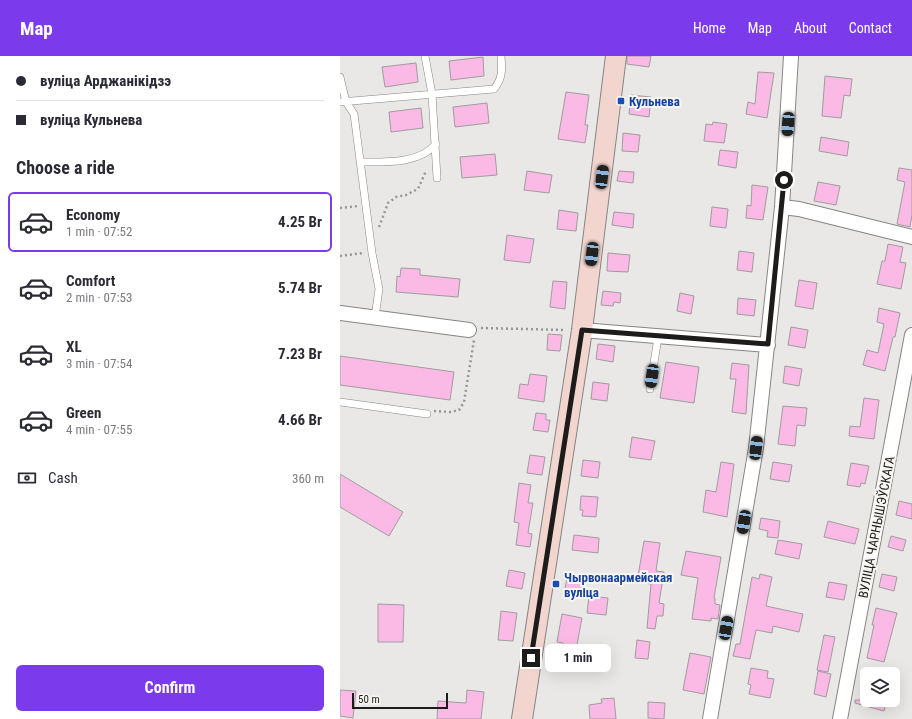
<!DOCTYPE html>
<meta charset="utf-8">
<style>
body{margin:0;font-family:"Roboto Condensed",sans-serif;background:#f2f2f3;color:#2b2b33;height:100vh;display:flex;flex-direction:column;font-size:15px;white-space:nowrap}
*{box-sizing:border-box;margin:0}
p{font-size:13px;color:#7c7c81}
.icon{flex:none;width:22px;height:22px;fill:none;stroke:currentColor;stroke-width:2;stroke-linecap:round;stroke-linejoin:round}
.map{position:relative;flex:1;overflow:hidden}
.drawer{display:flex;flex-direction:column;background:#fff;width:340px}
.drawer>*{flex:none}
.banner{display:grid;align-content:center;height:88px;padding:0 16px;background:#fff}
.fabs{position:absolute;left:520px;top:611px;display:grid;gap:8px}
.fabs a{display:grid;place-items:center;width:40px;height:40px;border-radius:6px;background:#fff;box-shadow:0 4px 16px #0002;font-size:20px}
.scale{position:absolute;left:12px;bottom:10px;width:96px;box-sizing:border-box;padding-left:4px;border:2px solid #1d1c1b;border-top:0;font-size:11px;line-height:14px;white-space:nowrap;color:#1d1c1b;-webkit-text-stroke:3px #f8f6f3;paint-order:stroke}
.end{position:absolute;width:18px;height:18px;margin:-9px;border:5px solid #1d1c1b;background:#fff;box-shadow:0 0 0 2px #fff}
.from{border-radius:50%}
.bubble{position:absolute;height:28px;border-radius:6px;background:#fff;box-shadow:0 4px 16px #0002;font-size:13px;font-weight:700;line-height:28px;text-align:center}
.car{position:absolute;width:12px;height:24px;margin:-12px -6px;border-radius:5px;box-shadow:0 0 3px 1px #0007;background:linear-gradient(#222 24%,#8ab4d8 0 40%,#222 0 76%,#8ab4d8 0 86%,#222 0)}
.banner b{display:flex;align-items:center;gap:14px;height:38px;font-size:15px}
.banner b+b{border-top:1px solid #e1e1e2}
.banner i{width:10px;height:10px;background:#2b2b33}
ul{padding:0;list-style:none}
li{display:flex;align-items:center;gap:12px;height:60px;margin:0 8px 6px;padding:0 8px;border:2px solid transparent;border-radius:6px}
li div{flex:1}
li b{display:block;font-size:15px}
li em{font-style:normal;font-weight:700}
li.on{border-color:#7c3aed}
li>.icon{width:36px;height:36px;stroke-width:1.5}
h2{padding:0 16px;font-size:18px;line-height:48px}
.pay{display:flex;align-items:center;gap:10px;height:44px;padding:0 16px;font-size:15px}
.pay p{margin-inline-start:auto}
.cta{display:flex;gap:8px;margin-top:auto;padding:8px 16px}
.cta a{flex:1;height:46px;border-radius:6px;background:#7c3aed;color:#fff;font-size:16px;font-weight:700;line-height:46px;text-align:center}
header{display:flex;align-items:center;gap:24px;box-sizing:border-box;height:56px;padding:0 20px;background:#7c3aed;color:#fff}
header strong{font-size:19px}
nav{display:flex;gap:22px;margin-inline-start:auto;font-size:14px}
main{display:flex;flex:1;min-height:0}
.map>svg:first-child{display:block}
</style>
<header>
<strong>Map</strong>
<nav><a>Home</a><a>Map</a><a>About</a><a>Contact</a></nav>
</header>
<main>
<section class="drawer">
<div class="banner">
<b><i class="from"></i>вуліца Арджанікідзэ</b>
<b><i></i>вуліца Кульнева</b>
</div>
<h2>Choose a ride</h2>
<ul>
<li class="on"><svg class="icon" aria-label="car" viewBox="0 0 24 24"><path d="M5 17H2v-5l4-1 3-4h7l3 4 3 1v5h-3M9 17h6M6 11h13"/><circle cx="7" cy="17" r="2"/><circle cx="17" cy="17" r="2"/></svg><div><b>Economy</b><p>1 min · 07:52</p></div><em>4.25 Br</em></li>
<li><svg class="icon" aria-label="car" viewBox="0 0 24 24"><path d="M5 17H2v-5l4-1 3-4h7l3 4 3 1v5h-3M9 17h6M6 11h13"/><circle cx="7" cy="17" r="2"/><circle cx="17" cy="17" r="2"/></svg><div><b>Comfort</b><p>2 min · 07:53</p></div><em>5.74 Br</em></li>
<li><svg class="icon" aria-label="car" viewBox="0 0 24 24"><path d="M5 17H2v-5l4-1 3-4h7l3 4 3 1v5h-3M9 17h6M6 11h13"/><circle cx="7" cy="17" r="2"/><circle cx="17" cy="17" r="2"/></svg><div><b>XL</b><p>3 min · 07:54</p></div><em>7.23 Br</em></li>
<li><svg class="icon" aria-label="car" viewBox="0 0 24 24"><path d="M5 17H2v-5l4-1 3-4h7l3 4 3 1v5h-3M9 17h6M6 11h13"/><circle cx="7" cy="17" r="2"/><circle cx="17" cy="17" r="2"/></svg><div><b>Green</b><p>4 min · 07:55</p></div><em>4.66 Br</em></li>
</ul>
<div class="pay"><svg class="icon" aria-label="cash" viewBox="0 0 24 24"><path d="M3 7h18v10H3z"/><circle cx="12" cy="12" r="2"/></svg>Cash<p>360 m</p></div>
<div class="cta"><a>Confirm</a></div>
</section>
<div class="map">
<svg width="572" height="663" viewBox="0 0 572 663">
<rect width="100%" height="100%" fill="#eae8e6"/>
<path fill="#fbbae6" stroke="#9f9c9e" d="M287,0H311L309,11L287,8Z
M143,1L144,20L111,24L109,5Z
M76,7L78,26L45,31L42,11Z
M418,16L434,17L427,62L406,58L408,46L415,48Z
M485,20L512,23L510,40L504,39L501,62L482,60Z
M226,36L249,39L245,69H248L245,87L218,83Z
M291,39L311,41L309,61L289,58Z
M147,47L149,67L115,71L113,51Z
M81,52L83,72L51,76L49,56Z
M373,66L387,68L384,87L364,85L366,68L372,69Z
M283,77L300,79L298,96L282,95Z
M481,81L509,86L507,100L479,95Z
M380,94L398,96L396,112L378,109Z
M155,98L157,119L122,122L120,101Z
M559,112L572,114V159L570,171L557,168L565,126L557,124Z
M187,115L212,119L209,137L184,134Z
M279,115L294,116L293,127L277,125Z
M478,126L500,130L496,149L474,145Z
M412,129L428,131L423,164L406,162L407,149L411,150Z
M372,151L388,153L386,172L370,170Z
M219,154L238,157L236,175L217,173Z
M274,156L294,158L293,172L272,169Z
M167,179L194,183L190,207L164,204Z
M548,188L563,191L560,206L566,207L561,233L537,228L542,205H545Z
M399,195L414,197L412,216L397,214Z
M268,197L290,199L288,216L267,215Z
M61,212L80,213V219L120,223L118,241L56,236L57,220L60,221Z
M459,224L477,227L473,253L455,250Z
M213,225L227,226L225,253L210,251Z
M263,235L281,237L280,247L274,246L273,250L261,249Z
M340,237L354,240L351,258L337,255Z
M398,242L416,244L414,260L397,258Z
M539,252L560,257L555,281H553L545,315L523,309L527,294L538,297L544,268L537,266Z
M451,271L468,274L465,292L448,289Z
M208,278L222,279L220,295L207,294Z
M258,288L275,290L273,306L256,303Z
M0,300L114,316L110,344L0,329Z
M326,306L359,311L354,347L320,342Z
M392,307L409,309L406,358L392,356L396,323H390Z
M445,310L462,313L459,330L443,327Z
M190,318L207,320L204,346L178,342L180,328L188,329Z
M253,326L269,328L267,345L251,343Z
M524,342L539,344L534,383L509,380L510,370L520,371Z
M443,350L467,352L465,370L457,369L455,390L438,388Z
M196,357L206,358V364H210L208,376L193,374Z
M292,381L315,385L311,404L289,401Z
M190,399L205,401L202,419L187,417Z
M243,404L260,406L258,422L241,420Z
M381,406L394,408L387,461L363,456L366,434L376,436Z
M433,406L452,409L449,426L430,423Z
M511,407L529,410L525,428L521,427L520,431L507,429Z
M0,418L63,456L49,480L0,451Z
M179,427L191,429L188,447H193L188,477L192,478L190,491L176,489L179,467L174,466Z
M241,440L258,441L256,461L242,460L243,454H240Z
M559,445L572,448V463L556,459Z
M421,462L440,465L438,482L427,481L428,475L419,473Z
M488,465L519,473L515,488L484,481Z
M234,479L259,482L258,497L232,494Z
M551,480L566,484L563,495L548,491Z
M438,484L462,488L459,503L435,498Z
M304,485L320,487L316,515L324,516L319,547L324,548L323,560H317L315,573L307,572L311,528L297,526Z
M346,495L381,501L374,542H375V548L380,549L378,563L371,562V565L352,563L358,522L341,519Z
M169,514L185,517L182,533L166,530Z
M420,518L432,521L426,550L463,558L459,576L433,570L432,577L416,574L410,603L393,600L396,588H400L412,521L419,523Z
M542,518L557,521L554,535L539,531Z
M227,522L245,525L242,540L224,537Z
M489,526L507,529L504,544L486,541Z
M249,540L268,542L266,559L247,557Z
M38,548L64,549L63,586H38Z
M536,552L557,557L544,606L527,602L534,569H532Z
M161,555L177,557L173,585L158,584Z
M222,558L242,562L236,594L222,592L223,587L217,586Z
M484,579L495,581L488,616L477,614Z
M297,584L310,586L308,603L295,602Z
M350,597L371,601L364,638L343,634Z
M411,612L428,615L427,622L434,623L430,642L409,638L411,629L408,628Z
M478,615L491,618L486,641L474,638Z
M0,634L16,635L13,662L0,660Z
M127,634L144,636L141,663H97L98,645L126,647Z
M274,642L276,663H250L249,649L262,647L261,643Z
M515,644H547L544,655L515,647Z
M308,646L325,647L324,663L308,662Z"/>
<g fill="none" stroke-linecap="round" stroke-linejoin="round">
<defs>
<path id="lane" d="M85,0L92,38L97,122
M0,21L6,46L14,58L32,197L39,233L35,261
M0,46L154,33C163,22 162,13 161,0
M21,106C45,106 79,108 96,88
M310,333L318,281
M0,346L87,358"/>
<path id="street" d="M442,151L459,153L572,181
M0,257L129,274
M242,274L428,289
M370,663L416,392L442,151L451,0
M500,663L572,279"/>
<path id="secondary" d="M182,663L242,274L276,0"/>
</defs>
<use href="#lane" stroke="#878583" stroke-width="8"/>
<use href="#street" stroke="#878583" stroke-width="16"/>
<use href="#secondary" stroke="#878583" stroke-width="22"/>
<path stroke="#989694" stroke-width="2.5" stroke-dasharray="2 3" stroke-linecap="butt" d="M0,152L18,150
M39,171L48,147L56,141L66,139L78,133L86,115
M0,200L23,197
M141,272L226,274
M94,355L110,356L119,354L124,346L134,284"/>
<use href="#lane" stroke="#fff" stroke-width="7"/>
<use href="#street" stroke="#fff" stroke-width="14"/>
<use href="#secondary" stroke="#f1d5ce" stroke-width="20"/>
</g>
<g fill="none" stroke-linecap="round" stroke-linejoin="round">
<path stroke="#1d1c1b" stroke-width="5" d="M191,602L242,274L428,288L444,124"/>
</g>
<g fill="#1a4fb4" stroke="#f8f6f3" stroke-width="1.5">
<rect x="277" y="41" width="8" height="8" rx="2"/>
<rect x="212" y="524" width="8" height="8" rx="2"/>
</g>
<g text-anchor="middle" stroke-width="4" stroke-linejoin="round" paint-order="stroke">
<g font-size="13" font-weight="bold" fill="#164399" stroke="#f8f6f3" text-anchor="start">
<text x="289" y="50">Кульнева</text>
<text x="224" y="526">Чырвонаармейская<tspan x="224" dy="15">вуліца</tspan></text>
</g>
<g font-size="13" fill="#1d1c1b" stroke="#f8f6f3">
<text transform="translate(536 471) rotate(-79)" y="5">ВУЛІЦА ЧАРНЫШЭЎСКАГА</text>
</g>
</g>
</svg>
<div class="fabs">
<a><svg class="icon" aria-label="layers" viewBox="0 0 24 24"><path d="M12 4l9 5-9 5-9-5zM3 14l9 5 9-5"/></svg></a>
</div>
<div class="scale">50 m</div>
<i class="end from" style="left:444px;top:124px"></i>
<i class="end" style="left:191px;top:602px"></i>
<div class="bubble" style="left:205px;top:588px;width:66px">1 min</div>
<i class="car" style="left:448px;top:68px;rotate:184deg"></i>
<i class="car" style="left:262px;top:121px;rotate:7deg"></i>
<i class="car" style="left:252px;top:198px;rotate:187deg"></i>
<i class="car" style="left:312px;top:320px;rotate:188deg"></i>
<i class="car" style="left:416px;top:392px;rotate:7deg"></i>
<i class="car" style="left:404px;top:466px;rotate:189deg"></i>
<i class="car" style="left:386px;top:572px;rotate:10deg"></i>
</div>
</main>
